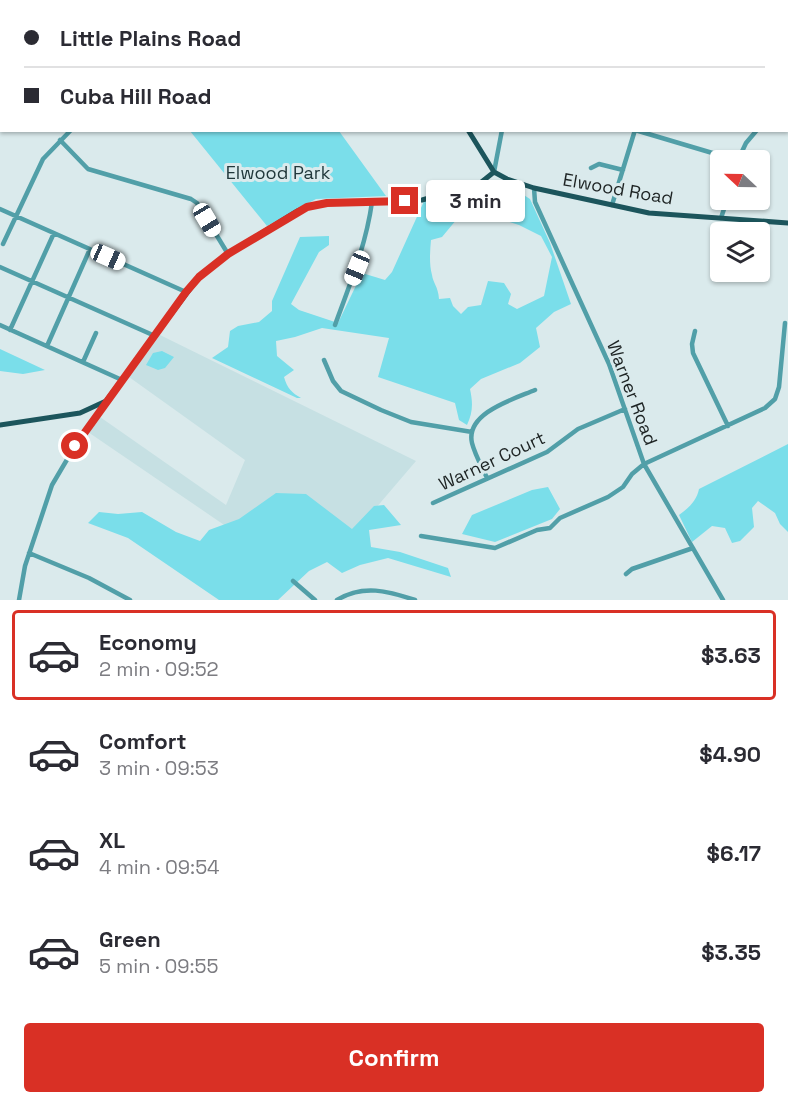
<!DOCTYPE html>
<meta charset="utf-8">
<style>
body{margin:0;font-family:"Space Grotesk",sans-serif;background:#f7f7f7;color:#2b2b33;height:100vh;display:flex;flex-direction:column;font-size:22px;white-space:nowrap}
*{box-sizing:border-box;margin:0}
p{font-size:20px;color:#7c7c81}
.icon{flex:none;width:33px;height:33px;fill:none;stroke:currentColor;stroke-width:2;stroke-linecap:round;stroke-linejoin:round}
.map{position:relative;height:600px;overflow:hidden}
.drawer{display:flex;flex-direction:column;background:#fff;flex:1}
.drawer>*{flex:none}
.banner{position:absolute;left:0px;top:0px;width:789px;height:132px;box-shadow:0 2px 4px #0004;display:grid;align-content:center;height:132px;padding:0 24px;background:#fff}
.needle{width:39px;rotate:292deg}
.controls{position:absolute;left:710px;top:150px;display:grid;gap:12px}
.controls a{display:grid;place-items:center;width:60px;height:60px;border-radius:6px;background:#fff;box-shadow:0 2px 4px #0004;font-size:30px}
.end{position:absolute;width:27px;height:27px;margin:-14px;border:8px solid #d93025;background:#fff;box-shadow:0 0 0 3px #fff}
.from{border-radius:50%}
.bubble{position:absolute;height:42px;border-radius:6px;background:#fff;box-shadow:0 2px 4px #0004;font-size:20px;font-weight:600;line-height:42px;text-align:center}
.car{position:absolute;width:18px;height:36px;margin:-18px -9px;border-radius:8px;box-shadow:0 0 4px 2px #0007;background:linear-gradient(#fff 24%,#345 0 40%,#fff 0 76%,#345 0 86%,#fff 0)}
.banner b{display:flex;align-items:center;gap:21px;height:57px;font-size:22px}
.banner b+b{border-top:2px solid #e1e1e2}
.banner i{width:15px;height:15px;background:#2b2b33}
ul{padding:10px 0 0;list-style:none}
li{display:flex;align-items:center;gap:18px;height:90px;margin:0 12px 9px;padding:0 12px;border:3px solid transparent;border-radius:6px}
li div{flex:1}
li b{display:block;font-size:22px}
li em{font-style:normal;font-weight:600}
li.active{border-color:#d93025}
li>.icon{width:54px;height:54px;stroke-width:1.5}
.action{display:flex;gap:12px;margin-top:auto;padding:12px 24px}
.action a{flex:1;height:69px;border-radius:6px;background:#d93025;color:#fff;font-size:24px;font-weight:600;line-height:69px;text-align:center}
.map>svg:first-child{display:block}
</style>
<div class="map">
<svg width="788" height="600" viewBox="0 0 788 600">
<rect width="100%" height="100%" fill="#daeaec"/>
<path fill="#c6e0e3" d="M160,335L416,461L352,536L299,576L88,432L100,417L226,505L245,460L129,377Z"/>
<path fill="#7adeea" d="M190,131H339L386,196L316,199L267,226Z
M490,187L513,188L530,199L550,243L571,304L554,312L536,328L540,347L520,363L481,379L470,389C473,403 473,412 467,425L459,420L455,403L378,377L389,338L322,328L295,337L276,341L277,356L294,370L284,377C287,388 292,393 301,398H297L212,358L228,347L230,331L238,326L259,322L272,311V301L300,237L329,236V245L319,252L291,304L299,310L338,323L362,273L385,280L392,272L425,199L475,190L477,214L462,213L442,237L431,240C430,251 429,264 432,275C433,283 438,286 439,299L450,298L453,306L461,314L468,307L481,305L488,281L504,283L511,294L508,304L517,309L544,296L552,257L541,236L519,225L497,218L489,202Z
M0,349L45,370L23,374L0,371Z
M162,351L174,357L165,368L158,370L146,365L153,353Z
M788,444V532L780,524L775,513L758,501L752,508L754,527L740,541L732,543L725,528L712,526L692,542L679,515C689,508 697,500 699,489Z
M548,487L560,509L552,519L495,542L462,534L472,515L532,490Z
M276,493L306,494L352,529L374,506L384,505L401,525L369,530L371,547L400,552L448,568L451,577L388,558L360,565L342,573L327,562L309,571L278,600H219L128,538L88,523L99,512L118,514L142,512L176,532L200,541L209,530L239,519Z"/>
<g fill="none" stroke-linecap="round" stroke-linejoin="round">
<path stroke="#519fa8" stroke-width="4.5" d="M106,0L107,2
M224,0L226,2
M242,0L244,2
M313,0L314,2
M491,0L500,2
M774,0L780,2
M150,2L152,0
M468,2V0
M524,2V0
M640,2V0
M686,2L688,0
M724,2V0
M765,2L766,0
M788,75V73
M635,130L736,160
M60,140L88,169L191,199L197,203L228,254
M738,160L746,143L757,130
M591,168L599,164L623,170
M494,172L502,130
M534,188L535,202L609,364L644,464L723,600
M612,205L635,130
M0,209L186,292
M721,218L727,200
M3,244L43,159L71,130
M0,267L155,336
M0,325L122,380
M335,325C350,284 366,245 372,202
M10,330L54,233
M695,331L692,344L693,353L728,426
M47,346L90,249
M324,360L333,381L341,391L381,410L411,422L472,432
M83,362L96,333
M487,478C482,467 475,455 472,443C465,413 514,399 535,390
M433,503L547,452L578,429L625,409
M421,536L495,548L537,530L550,528L560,518L608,497L623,487L632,474L644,464L765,408L775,399L779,387L785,323
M29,553L89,578L130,600
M626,574L632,569L693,548
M293,581L315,600
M19,600L25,566L52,485L75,446L106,401
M337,600C363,584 388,591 415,600"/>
<path stroke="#1c555c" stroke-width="5" d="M367,0L368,2
M468,130L494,172L507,179L534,188L649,213L788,223
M0,425L80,413L106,401L199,277L228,254L297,211L307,207L327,203L422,200L479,184L494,172"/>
</g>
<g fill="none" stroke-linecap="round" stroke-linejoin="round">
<path stroke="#d93025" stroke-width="8" d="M75,446L186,292L199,277L228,254L307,207L327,203L405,201"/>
</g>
<g text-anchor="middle" stroke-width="6" stroke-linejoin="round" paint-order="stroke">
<g font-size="18" fill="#21383b" stroke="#daeaec">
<text x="278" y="179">Elwood Park</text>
</g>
<g font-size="18" fill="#1d2323" stroke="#daeaec">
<text transform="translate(618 189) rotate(10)" y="6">Elwood Road</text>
<text transform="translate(632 393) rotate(69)" y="6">Warner Road</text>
<text transform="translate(492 461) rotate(-25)" y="6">Warner Court</text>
</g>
</g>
</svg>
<div class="controls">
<a><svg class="needle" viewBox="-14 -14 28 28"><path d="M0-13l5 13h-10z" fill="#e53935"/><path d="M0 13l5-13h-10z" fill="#7c7c81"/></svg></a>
<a><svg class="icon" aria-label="layers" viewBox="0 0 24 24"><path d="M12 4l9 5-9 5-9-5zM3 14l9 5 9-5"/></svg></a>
</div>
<i class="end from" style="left:75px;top:446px"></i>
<i class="end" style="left:405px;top:201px"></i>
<div class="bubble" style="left:426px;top:180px;width:99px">3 min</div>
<i class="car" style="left:207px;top:220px;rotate:149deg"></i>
<i class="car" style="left:108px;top:257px;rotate:114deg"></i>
<i class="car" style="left:357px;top:268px;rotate:202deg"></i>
<div class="banner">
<b><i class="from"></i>Little Plains Road</b>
<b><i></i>Cuba Hill Road</b>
</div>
</div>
<section class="drawer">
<ul>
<li class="active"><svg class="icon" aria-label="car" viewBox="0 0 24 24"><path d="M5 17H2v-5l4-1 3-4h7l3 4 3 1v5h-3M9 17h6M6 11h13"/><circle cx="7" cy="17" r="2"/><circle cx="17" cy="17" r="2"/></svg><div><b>Economy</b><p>2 min · 09:52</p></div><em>$3.63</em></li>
<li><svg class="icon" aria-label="car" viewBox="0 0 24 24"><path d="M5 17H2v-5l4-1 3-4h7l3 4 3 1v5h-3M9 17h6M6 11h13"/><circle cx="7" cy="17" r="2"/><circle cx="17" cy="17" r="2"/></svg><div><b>Comfort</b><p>3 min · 09:53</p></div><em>$4.90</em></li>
<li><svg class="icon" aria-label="car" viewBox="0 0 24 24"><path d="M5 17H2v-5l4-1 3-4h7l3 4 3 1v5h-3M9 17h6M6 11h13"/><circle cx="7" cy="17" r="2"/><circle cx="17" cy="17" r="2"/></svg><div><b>XL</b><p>4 min · 09:54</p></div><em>$6.17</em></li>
<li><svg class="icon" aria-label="car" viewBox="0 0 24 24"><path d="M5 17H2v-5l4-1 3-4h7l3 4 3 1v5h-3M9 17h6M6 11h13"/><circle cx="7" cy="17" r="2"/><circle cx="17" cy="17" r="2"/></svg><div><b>Green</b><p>5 min · 09:55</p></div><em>$3.35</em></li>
</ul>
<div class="action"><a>Confirm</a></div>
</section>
